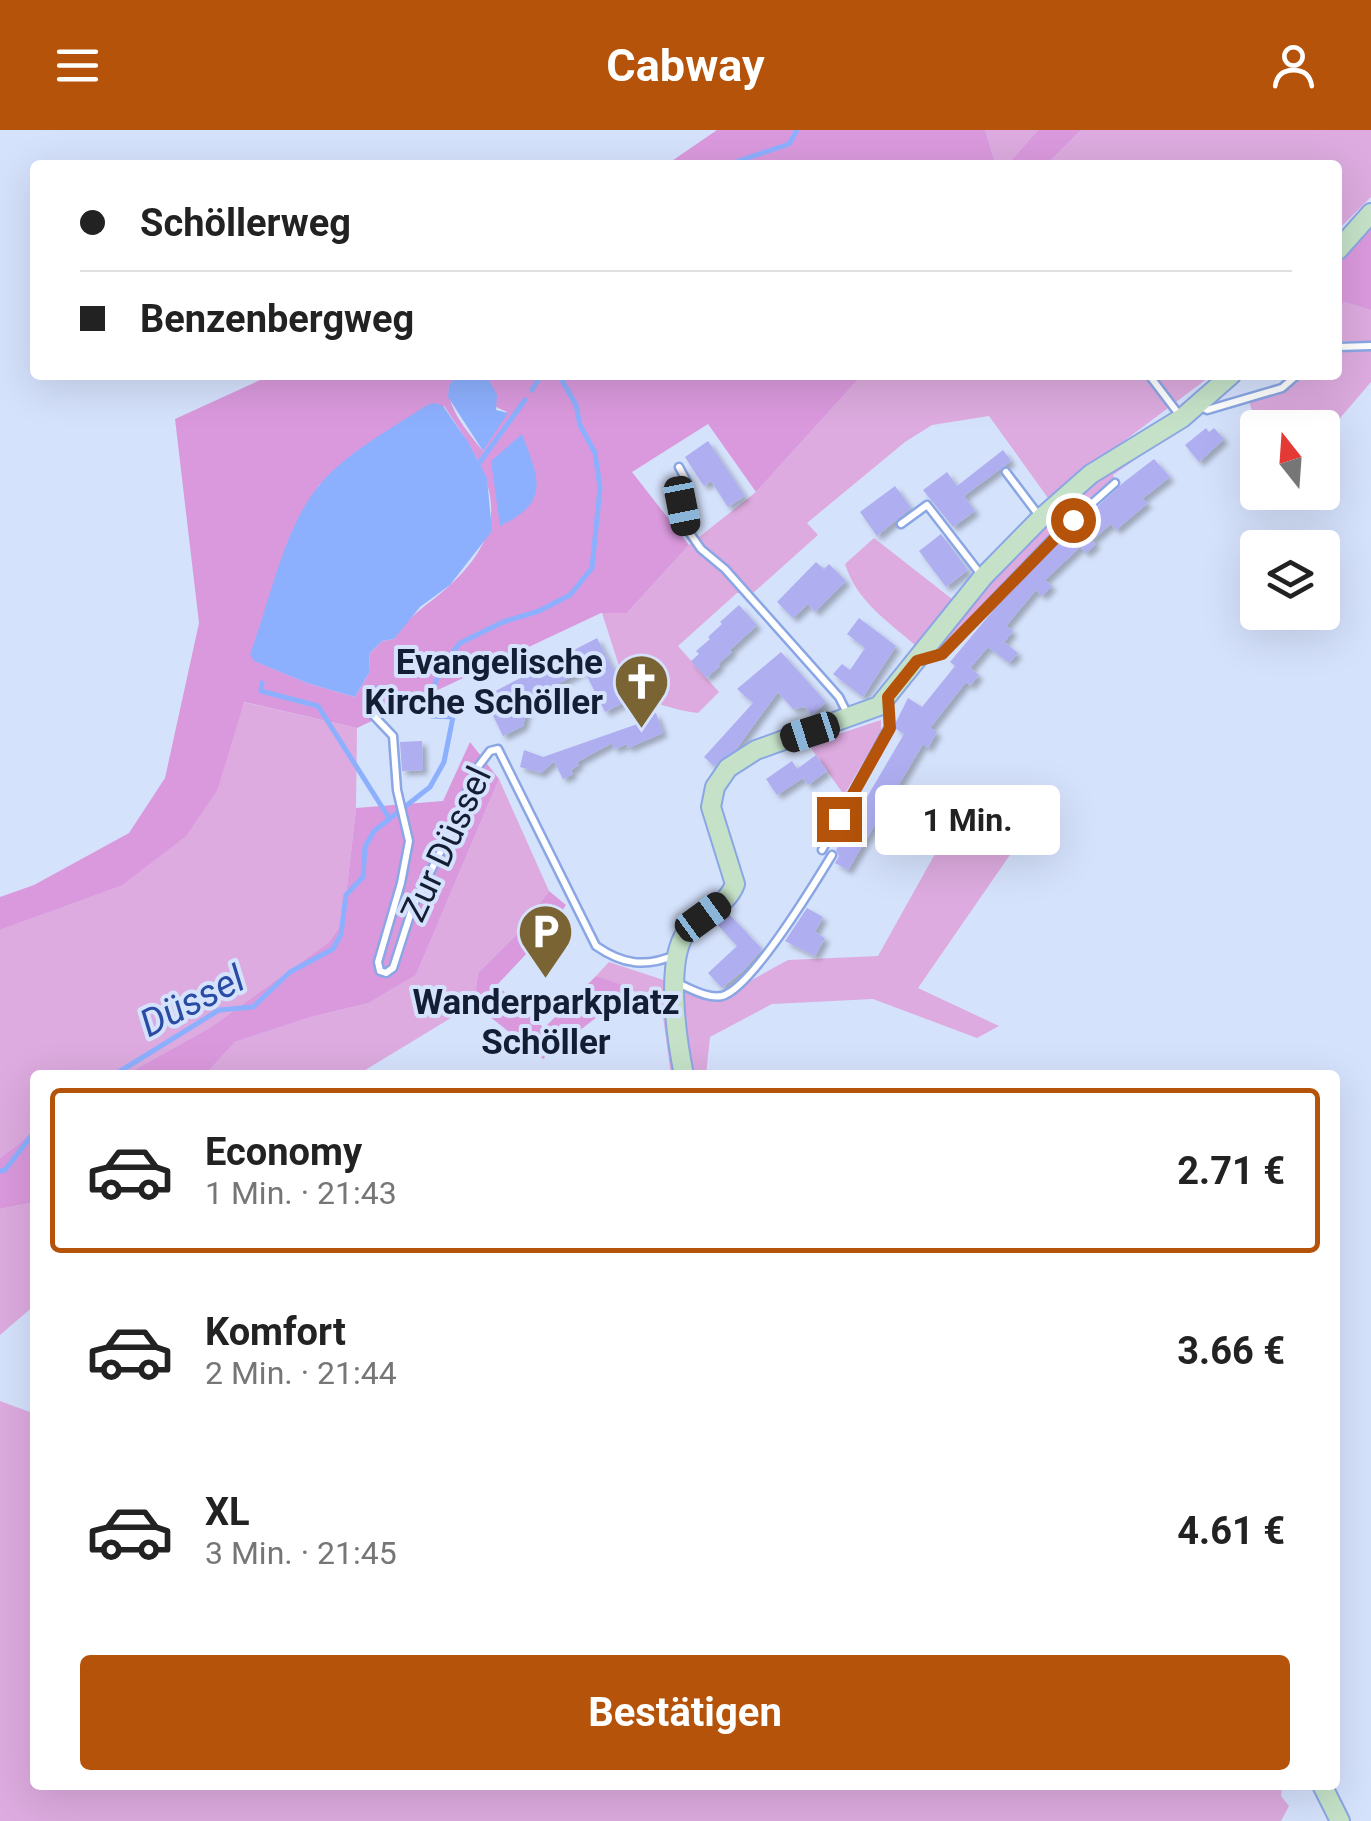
<!DOCTYPE html>
<html lang="de">
<meta charset="utf-8">
<style>
body{margin:0;font-family:Roboto,sans-serif;background:#f6f6f6;color:#222;height:100vh;display:flex;flex-direction:column;font-size:38px;white-space:nowrap}
*{box-sizing:border-box;margin:0}
p{font-size:32px;color:#767676}
.icon{flex:none;width:55px;height:55px;fill:none;stroke:currentColor;stroke-width:2;stroke-linecap:round;stroke-linejoin:round}
.map{position:relative;flex:1;overflow:hidden}
.panel{position:absolute;left:30px;top:940px;width:1310px;height:720px;display:flex;flex-direction:column;background:#fff;border-radius:10px;box-shadow:0 10px 40px #0002}
.panel>*{flex:none}
.banner{position:absolute;left:30px;top:30px;width:1312px;height:220px;border-radius:10px;box-shadow:0 10px 40px #0002;display:grid;align-content:center;height:220px;padding:0 50px;background:#fff}
.needle{width:65px;rotate:343deg}
.tools{position:absolute;left:1240px;top:280px;display:grid;gap:20px}
.tools a{display:grid;place-items:center;width:100px;height:100px;border-radius:10px;background:#fff;box-shadow:0 10px 40px #0002;font-size:50px}
.end{position:absolute;width:45px;height:45px;margin:-22px;border:12px solid #b45309;background:#fff;box-shadow:0 0 0 5px #fff}
.from{border-radius:50%}
.bubble{position:absolute;height:70px;border-radius:10px;background:#fff;box-shadow:0 10px 40px #0002;font-size:32px;font-weight:700;line-height:70px;text-align:center}
.car{position:absolute;width:30px;height:60px;margin:-30px -15px;border-radius:12px;box-shadow:0 0 8px 2px #0007;background:linear-gradient(#222 24%,#8ab4d8 0 40%,#222 0 76%,#8ab4d8 0 86%,#222 0)}
.banner b{display:flex;align-items:center;gap:35px;height:95px;font-size:38px}
.banner b+b{border-top:2px solid #e0e0e0}
.banner i{width:25px;height:25px;background:#222}
ul{padding:18px 0 0;list-style:none}
li{display:flex;align-items:center;gap:30px;height:165px;margin:0 20px 15px;padding:0 30px;border:5px solid transparent;border-radius:10px}
li div{flex:1}
li b{display:block;font-size:38px}
li em{font-style:normal;font-weight:700}
li.current{border-color:#b45309}
li>.icon{width:90px;height:90px;stroke-width:1.5}
.button{display:flex;gap:20px;margin-top:auto;padding:20px 50px}
.button a{flex:1;height:115px;border-radius:10px;background:#b45309;color:#fff;font-size:40px;font-weight:700;line-height:115px;text-align:center}
header{display:flex;justify-content:space-between;align-items:center;height:130px;padding:0 50px;background:#b45309;color:#fff;font-size:45px;font-weight:700}
.map>svg:first-child{display:block}
</style>
<header><svg class="icon" aria-label="menu" viewBox="0 0 24 24"><path d="M4 6h16M4 12h16M4 18h16"/></svg>Cabway<svg class="icon" aria-label="person" viewBox="0 0 24 24"><circle cx="12" cy="8" r="4"/><path d="M4 21q1-7 8-7t8 7"/></svg></header>
<div class="map">
<svg width="1371" height="1691" viewBox="0 0 1371 1691">
<defs>
<filter id="shadow"><feDropShadow dx="4.5" dy="4.5" stdDeviation="2.5" flood-color="#0004"/></filter>
</defs>
<rect width="100%" height="100%" fill="#d5e2fc"/>
<path fill="#ddabdf" d="M985,0H1038L1007,35H996Z
M1081,0H1371V67L1338,100V35H1046Z
M1344,172L1371,180V211H1338V180Z
M1355,219L1371,221V252L1323,308L1322,298L1258,297L1249,272L1285,262L1305,245H1338V222Z
M862,245H1212L1048,368L989,286L932,295L905,312L807,393L818,405L753,463H737L678,516L719,562L698,583C673,581 654,570 629,567L602,483L628,482L689,415L756,362Z
M1186,294L1113,345L1115,349L1049,406L983,478L932,524L1014,421L1103,342Z
M874,408L952,469L915,515C887,491 856,470 845,434Z
M243,572L357,598L356,678L343,792L329,812L211,897L125,945H35V1001L0,1028V800L121,756L218,659Z
M881,590V602L844,665L808,614Z
M499,649L549,761L518,803L478,843L474,874L357,945H205L235,912L311,887L369,873L416,845Z
M992,671L1034,690L918,858L999,896L977,908L873,869L772,874L710,907L706,945H671L661,872L596,846L609,832L712,866L730,862L788,830L878,826L955,688Z
M35,1072V1175L0,1205V1079Z
M0,1271L35,1284V1655H1278L1282,1657L1281,1666L1289,1676L1281,1691H0Z"/>
<path fill="#da99dd" fill-rule="evenodd" d="M717,0H985L996,35H666Z
M1038,0H1081L1046,35H1007Z
M1371,96V180L1344,172L1338,180V133Z
M271,245H862L756,362L708,294L632,342L689,415L627,483H601L357,598L244,572L218,659L186,706L121,756L0,800V767L34,755L129,703L165,648L199,493L175,289ZM449,255L507,282L483,321C469,303 446,278 449,255ZM444,276C489,343 520,390 450,455C430,474 409,484 394,509L382,511L369,524L370,541L355,567L307,553L255,531L272,458L301,385L319,355Z
M470,612L499,649L416,845L369,873L311,887L235,912L205,945H125L211,897L329,812L343,792L356,678L443,671Z
M549,761L566,775L549,800L497,855L544,898L596,846L633,859L543,929L474,874L478,843L518,803Z
M35,1001V1072L0,1079V1028Z"/>
<path fill="#8db0fe" d="M471,245L489,250L497,265L496,280L508,283L483,321L448,267L449,255L456,247Z
M435,273L443,276L468,312L487,348L492,401L450,455L420,477L394,509L382,511L369,524L370,541L355,567L307,553L254,531L250,524C270,472 284,395 321,353C349,321 391,299 427,275Z
M522,304C539,349 551,372 500,396L491,331Z"/>
<g fill="none" stroke-linecap="round" stroke-linejoin="round">
<path stroke="#8db0fe" stroke-width="5" d="M727,35L789,14L797,0
M532,260L541,245
M477,336L525,270
M262,553L261,561L318,576L389,688
M114,945L219,880L253,877L290,842L333,819L341,804L346,765L363,747L365,717L374,701L430,657L444,632L453,587L431,586L428,576L440,538L460,513L503,492L539,481L570,465L592,438L600,358L595,323L580,295L576,275L559,245
M0,1041L5,1040L35,1001"/>
</g>
<path fill="#afaef1" filter="url(#shadow)" d="M1206,298L1209,302L1214,298L1224,309L1199,332L1185,315Z
M708,311L745,366L728,377L711,351L704,356L685,327Z
M1003,320L1011,331L964,366L975,381L953,397L923,360L947,342L957,356Z
M1154,329L1170,347L1142,369L1148,373L1116,400L1111,394L1092,410L1096,414L1086,423L1080,417L1045,450L1052,456L1042,466L1036,460L1006,496L1013,501L1004,512L1018,523L1009,533L988,517L970,538L979,545L970,556L966,552L930,598L937,602L928,618L923,614L848,740L835,733L839,726L836,720L904,604L896,599V592L908,568L922,577L955,536L950,532L996,477L1057,414L1124,352Z
M895,356L911,378L877,406L860,382Z
M941,404L968,440L946,457L919,421Z
M816,432L824,439L829,434L846,451L815,482L808,474L793,488L777,472Z
M739,475L757,495L730,520L732,522L718,534L720,536L706,548L691,531L699,524L696,521L710,509L708,507L722,494L720,492Z
M859,488L896,516L863,567L833,544L842,534L850,540L865,518L847,504Z
M597,508L629,570L605,582L584,540L530,569L523,596L503,606L484,567Z
M781,522L826,572L812,585L805,577L793,579L778,562L737,618L714,636L704,627L753,573L737,559Z
M656,583L663,603L628,618L627,614L614,619L612,613L577,632L579,635L571,640L573,644L563,649L554,631L541,643L520,637L524,620L543,627L646,591L644,587Z
M422,611L423,640L402,641L400,612Z
M816,625L827,641L808,655L803,648L777,665L766,649L792,631L797,639Z
M807,778L823,787L815,802L825,808L815,826L785,811Z
M728,783L762,819L744,840L722,858L708,843L737,816L716,793Z"/>
<g fill="none" stroke-linecap="round" stroke-linejoin="round">
<defs>
<path id="lane" d="M1338,217L1371,216
M1149,245L1181,287
M1200,276L1207,280L1282,258L1297,245
M679,337L687,352L683,375L687,399L701,419L725,439L839,567L847,583
M1006,342L1040,387
M901,394L927,375L982,446
M923,530L942,524L1052,409L1115,353
M378,561L374,586L393,606L397,660L409,711L401,753L378,832L380,841L386,843L393,838L413,776L450,703L477,638L490,621L498,619L596,816C622,834 645,838 675,825
M822,720L889,597L888,574
M677,853C690,858 707,869 722,866C751,859 815,753 832,725"/>
<path id="secondary" d="M1338,120L1371,83
M684,945C677,911 663,823 690,798C705,783 728,774 735,754L711,677L715,657L728,638L756,620L879,576L983,447L1041,388L1091,344L1182,288L1231,245
M1322,1655L1340,1691"/>
</defs>
<use href="#lane" stroke="#8aa6e4" stroke-width="11"/>
<use href="#secondary" stroke="#8aa6e4" stroke-width="22"/>
<use href="#lane" stroke="#fff" stroke-width="6"/>
<use href="#secondary" stroke="#c5e2c8" stroke-width="18"/>
</g>
<g fill="none" stroke-linecap="round" stroke-linejoin="round">
<path stroke="#b45309" stroke-width="12" d="M839,689L890,598L888,567L917,531L942,524L1073,390"/>
</g>
<defs>
<symbol id="church-pin" viewBox="-11 -11 22 30"><path d="M0 17L-7.5 6A9.5 9.5 0 1 1 7.5 6Z" fill="#7b6434" stroke="#d5e2fc"/><path d="M-1.2-6h2.4v3.5h3.3v2.4h-3.3V6h-2.4V-.1h-3.3v-2.4h3.3Z" fill="#fff"/></symbol>
<symbol id="parking-pin" viewBox="-11 -11 22 30"><path d="M0 17L-7.5 6A9.5 9.5 0 1 1 7.5 6Z" fill="#7b6434" stroke="#d5e2fc"/><path d="M-3.5-5.5H1a3.5 3.5 0 0 1 0 7H-1V5.5H-3.5ZM-1-3.4V-.6H.8a1.4 1.4 0 0 0 0-2.8Z" fill="#fff"/></symbol>
</defs>
<g fill-rule="evenodd">
<use href="#church-pin" x="610" y="520" width="63" height="86"/>
<use href="#parking-pin" x="514" y="770" width="63" height="86"/>
</g>
<g text-anchor="middle" stroke-width="8" stroke-linejoin="round" paint-order="stroke">
<g font-size="35" font-weight="bold" fill="#131e35" stroke="#d5e2fc" text-anchor="end">
<text x="603" y="544">Evangelische<tspan x="603" dy="40">Kirche Schöller</tspan></text>
<text x="546" y="884" text-anchor="middle">Wanderparkplatz<tspan x="546" dy="40">Schöller</tspan></text>
</g>
<g font-size="35" fill="#131e35" stroke="#d5e2fc">
<text transform="translate(446 714) rotate(-65)" y="12">Zur Düssel</text>
</g>
<g font-size="38" font-style="italic" fill="#294ba4" stroke="#d5e2fc">
<text transform="translate(192 871) rotate(-27)" y="13">Düssel</text>
</g>
</g>
</svg>
<div class="tools">
<a><svg class="needle" viewBox="-14 -14 28 28"><path d="M0-13l5 13h-10z" fill="#e53935"/><path d="M0 13l5-13h-10z" fill="#767676"/></svg></a>
<a><svg class="icon" aria-label="layers" viewBox="0 0 24 24"><path d="M12 4l9 5-9 5-9-5zM3 14l9 5 9-5"/></svg></a>
</div>
<i class="end from" style="left:1073px;top:390px"></i>
<i class="end" style="left:839px;top:689px"></i>
<div class="bubble" style="left:875px;top:655px;width:185px">1 Min.</div>
<i class="car" style="left:682px;top:376px;rotate:169deg"></i>
<i class="car" style="left:810px;top:602px;rotate:252deg"></i>
<i class="car" style="left:703px;top:787px;rotate:54deg"></i>
<div class="banner">
<b><i class="from"></i>Schöllerweg</b>
<b><i></i>Benzenbergweg</b>
</div>
<section class="panel">
<ul>
<li class="current"><svg class="icon" aria-label="car" viewBox="0 0 24 24"><path d="M5 17H2v-5l4-1 3-4h7l3 4 3 1v5h-3M9 17h6M6 11h13"/><circle cx="7" cy="17" r="2"/><circle cx="17" cy="17" r="2"/></svg><div><b>Economy</b><p>1 Min. · 21:43</p></div><em>2.71 €</em></li>
<li><svg class="icon" aria-label="car" viewBox="0 0 24 24"><path d="M5 17H2v-5l4-1 3-4h7l3 4 3 1v5h-3M9 17h6M6 11h13"/><circle cx="7" cy="17" r="2"/><circle cx="17" cy="17" r="2"/></svg><div><b>Komfort</b><p>2 Min. · 21:44</p></div><em>3.66 €</em></li>
<li><svg class="icon" aria-label="car" viewBox="0 0 24 24"><path d="M5 17H2v-5l4-1 3-4h7l3 4 3 1v5h-3M9 17h6M6 11h13"/><circle cx="7" cy="17" r="2"/><circle cx="17" cy="17" r="2"/></svg><div><b>XL</b><p>3 Min. · 21:45</p></div><em>4.61 €</em></li>
</ul>
<div class="button"><a>Bestätigen</a></div>
</section>
</div>
